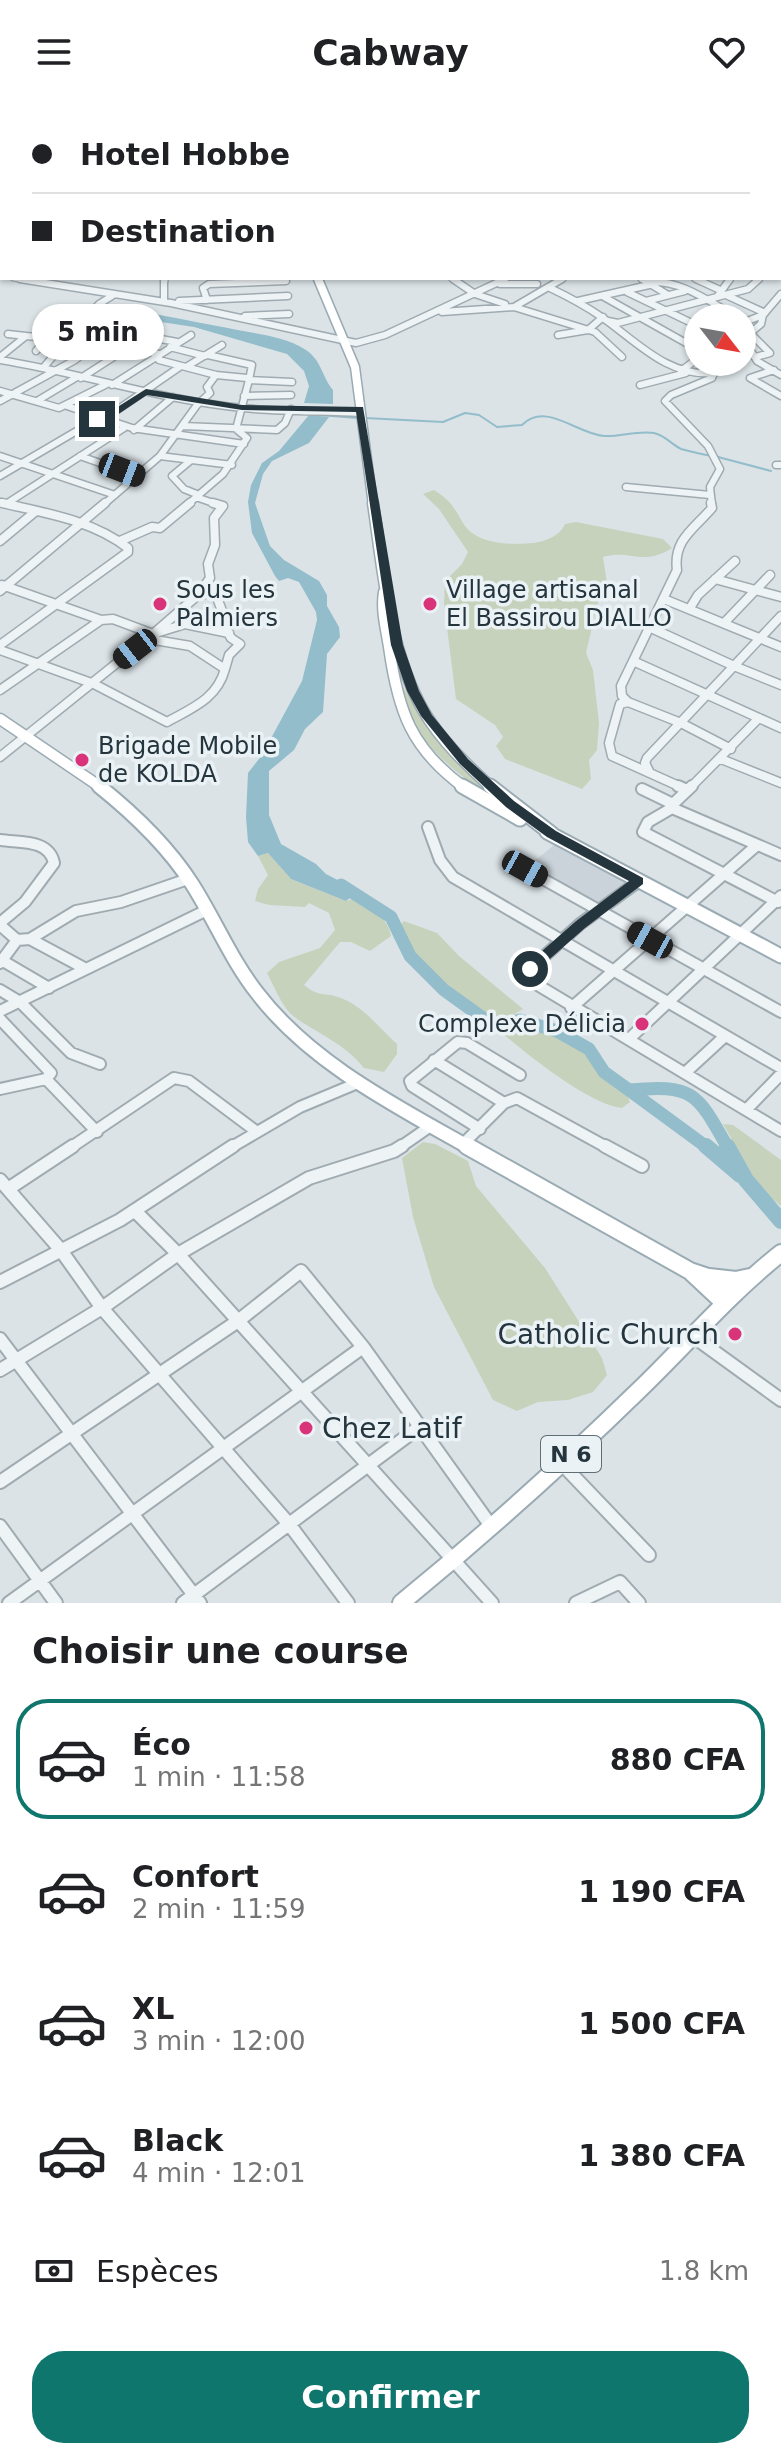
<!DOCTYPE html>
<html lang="fr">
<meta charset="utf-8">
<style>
body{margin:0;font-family:"DejaVu Sans",sans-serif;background:#f6f6f6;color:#202124;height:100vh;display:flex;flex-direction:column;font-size:30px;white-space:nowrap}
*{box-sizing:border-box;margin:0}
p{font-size:26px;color:#757577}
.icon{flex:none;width:44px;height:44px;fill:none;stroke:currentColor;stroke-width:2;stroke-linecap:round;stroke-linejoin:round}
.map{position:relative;height:1499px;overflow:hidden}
.drawer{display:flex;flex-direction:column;background:#fff;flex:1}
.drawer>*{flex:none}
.hud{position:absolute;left:0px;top:0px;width:782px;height:176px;box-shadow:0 2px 6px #0004;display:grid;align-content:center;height:176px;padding:0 32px;background:#fff}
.needle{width:52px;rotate:121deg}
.controls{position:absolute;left:684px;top:200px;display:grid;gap:16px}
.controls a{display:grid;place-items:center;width:72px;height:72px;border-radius:50%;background:#fff;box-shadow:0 2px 6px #0004;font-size:40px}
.end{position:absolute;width:36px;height:36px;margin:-18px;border:10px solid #24353e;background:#fff;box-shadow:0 0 0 4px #fff}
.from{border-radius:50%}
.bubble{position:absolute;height:56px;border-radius:28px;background:#fff;box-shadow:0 2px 6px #0004;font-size:26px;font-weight:700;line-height:56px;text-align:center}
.car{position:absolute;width:24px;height:48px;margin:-24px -12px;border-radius:10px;box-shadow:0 0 6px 2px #0007;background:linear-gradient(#222 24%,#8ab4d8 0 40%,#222 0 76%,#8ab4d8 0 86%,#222 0)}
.hud b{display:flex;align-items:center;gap:28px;height:76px;font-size:30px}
.hud b+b{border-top:2px solid #e0e0e0}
.hud i{width:20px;height:20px;background:#202124}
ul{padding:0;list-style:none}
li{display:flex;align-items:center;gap:24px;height:120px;margin:0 16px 12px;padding:0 16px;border:4px solid transparent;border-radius:32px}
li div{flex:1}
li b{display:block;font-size:30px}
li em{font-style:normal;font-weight:700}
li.current{border-color:#0f766e}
li>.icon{width:72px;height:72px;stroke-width:1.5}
h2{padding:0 32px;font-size:36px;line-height:96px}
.pay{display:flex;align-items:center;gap:20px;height:88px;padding:0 32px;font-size:30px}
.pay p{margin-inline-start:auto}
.primary-button{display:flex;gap:16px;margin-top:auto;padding:16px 32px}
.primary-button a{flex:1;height:92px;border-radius:32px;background:#0f766e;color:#fff;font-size:32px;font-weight:700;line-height:92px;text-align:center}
header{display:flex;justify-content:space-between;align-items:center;height:104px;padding:0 32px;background:#fff;font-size:36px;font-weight:700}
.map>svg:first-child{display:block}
</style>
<header><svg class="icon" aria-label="menu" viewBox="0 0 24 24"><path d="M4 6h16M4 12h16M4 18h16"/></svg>Cabway<svg class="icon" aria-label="heart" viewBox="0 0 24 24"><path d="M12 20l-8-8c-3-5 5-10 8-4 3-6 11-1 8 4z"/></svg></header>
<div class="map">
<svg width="781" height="1499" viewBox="0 0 781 1499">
<rect width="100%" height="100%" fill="#dbe3e7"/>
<path fill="#c9d3d9" d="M559,737L631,775L597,803L526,764Z"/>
<path fill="#c7d2bc" d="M434,386C450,396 454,403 463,419C476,441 511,441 534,439C546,437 560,432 565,420L576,418L663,435L672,444C642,463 631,445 603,453L607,479L597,501L586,549L593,566L599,619L597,646L589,656L591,675L582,685L505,655L496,642L503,633L495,621L456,595L444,499L445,477L462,460L468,448L439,405L423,390Z
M401,580L441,640L496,691C474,689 420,637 410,617C404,606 403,591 401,580Z
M268,749L291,775L346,797L353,795C370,802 388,814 391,832L370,847L351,838H340L304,881C319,893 322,888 338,893C363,901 378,923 397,940V950L384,968L364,964C344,939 318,930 293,912C282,903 274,882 267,869L279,858L320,844L335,826L329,809L309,799L305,803L269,801L255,797L258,785L268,771L258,752Z
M404,817L437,829L459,852L523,905L503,917H494L421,860L412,850L400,821Z
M501,919C529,919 571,930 589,953C605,974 600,975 626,988L630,998L622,1004C590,1001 526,950 501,928Z
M723,1020L733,1021L781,1056V1102L761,1086Z
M423,1038L435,1040L468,1057L476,1082L545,1164L602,1254L607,1271L593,1288L568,1296L538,1298L517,1307L493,1296L434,1183L413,1113L402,1054Z"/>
<path fill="#93bdcb" d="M99,201C143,207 185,216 228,224C254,230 283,231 306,246C322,257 322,273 333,286V300L304,299L309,282L304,267L287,250L194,223L95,208Z
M309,311L329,313L309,339L272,357L263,370L255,399L270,442L284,456L319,477L327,491V502L339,523L340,533L327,550L323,608L305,625L294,646L269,667V711L281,740L316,760L326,770L359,787L346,797L291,775L268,749L258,752L248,738L246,713L248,669L262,651L302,577L317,516L316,508L299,478L288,474L279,477L275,472L252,429L248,398L251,381L262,359L279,347Z"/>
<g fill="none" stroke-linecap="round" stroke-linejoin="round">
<path stroke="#93bdcb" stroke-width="2" d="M320,311L357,314
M365,314L443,318L465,309L479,311L497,323L522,321C546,297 577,330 604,332C620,333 638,326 654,329C666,332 671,340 681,345C691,348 702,350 712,352
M718,353L771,367"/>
<path stroke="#93bdcb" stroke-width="13" d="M341,781L391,813L410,852L444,886L494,922L520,916L557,927L589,945L604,968L629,986C694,980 697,989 728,1044
M629,986L708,1044"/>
<path stroke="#93bdcb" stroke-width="16" d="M706,1042L740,1071
M727,1042L746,1076L781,1117"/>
<defs>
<path id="minor-far4" d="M292,0L302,2
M365,0L375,2
M388,2L391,0
M463,2L472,0
M612,2L616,1
M701,2L704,0
M780,160L781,151
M13,174L32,177
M163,174L165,177
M451,174L456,177
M640,174L645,177
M694,174L701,177
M500,177L507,174
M559,177L564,174
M729,177L731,174
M757,177L760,174"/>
<path id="minor-far3" d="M20,175L171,199L356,239L385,231L505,175
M164,175V198
M453,175L475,190L505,200
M562,175L514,203L595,228L622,253
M642,175L668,191
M696,175L720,186
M648,178C681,175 711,199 739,214
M500,180H537
M548,183C567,192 586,202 603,214C637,238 668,273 713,269
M627,188L698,222
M728,192L765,209
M604,193L686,239L698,241
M717,193L748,185L759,175
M207,196L203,184L209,180L286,177
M179,197L288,192
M578,197L649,181
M646,197L685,187
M442,208L514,203
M245,212L289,210
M608,217L618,219L717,193L730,175
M742,219L763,211L781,190
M80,220L99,200L112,192
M8,230L26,232
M558,231L588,226L603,213
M742,232L757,257L781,271
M69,233L159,250V256L216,271L247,274
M170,243L205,252
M742,246L756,253L770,249L750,229L761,220L763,211
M208,251L252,261L249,276
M0,253L26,232L47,234L36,247
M0,256C81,269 160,296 243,304C281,308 321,307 360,309
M44,263L80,220L177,238
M186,263L222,241
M774,266L750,274L781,292
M681,267L698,254
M81,274L129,243
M112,281L191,231
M640,281L686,269
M0,287L59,304L107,280
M244,292L291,291
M0,297L75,256L100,237
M37,297L77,273
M67,302L132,324L244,340
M101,317L181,262
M183,322L277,326L285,319L291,305
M134,326L173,293
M0,352L115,391
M80,352L137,372
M160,352L232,361
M190,357L172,372L184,385L199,391
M776,361H781
M0,372L97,315
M626,383L710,391
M196,393L219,401
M0,398L10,401
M6,400L124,324
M103,401L160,352L197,301L210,289L207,283L216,271
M187,401L223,370L247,334L236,325L249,276L292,278
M712,401L710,383L720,365L708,342L665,297L671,291L712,274L715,267L741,258"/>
<path id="minor-far2" d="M711,399L712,404C694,425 673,436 677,466L621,582L622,592L628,598L681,619L731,645
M0,437L36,407
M120,437L152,423L160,424L190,399
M715,475L781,493
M2,481L101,516
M0,487L105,399
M198,491L215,488L222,507L231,514L225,523L231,534L240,540L229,551L225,565
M664,495L781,543
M690,504L698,491L735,457
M725,518L770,471
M649,523L734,562L781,512
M156,529L185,520L229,529
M153,530L198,491L210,474L208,460L215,441L214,414L223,402L213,399
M0,541L128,448V444C92,416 45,409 2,399
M0,546L94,580L167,618C192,604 217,595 225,565L190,542L149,535
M633,557L781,624
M0,586L101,516L113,515L153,530L0,653
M628,598L620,600L609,639L612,652L683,684
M721,655L781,679
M649,667L645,659L647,654L734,562L781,581
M690,684L759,614"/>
<path id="minor-far1" d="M678,682L687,686
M642,685L673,700L672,704L781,751
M673,700L692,682
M672,704L648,718L643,728L778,798
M428,723L440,756L453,773L781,964
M0,736C20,739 49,735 54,759L25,798L0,819
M525,765L781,908
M639,777L580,820L530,865L526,874L781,1027
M0,821L17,836L30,835L84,864
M30,835L76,807L121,798L188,775
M3,857L49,884
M0,859L17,836
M0,886L20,898L71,949L100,960
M571,904L756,742
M0,907L207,806
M0,915L51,969L46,975
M629,935L781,792
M434,956L504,999
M686,968L724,933
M46,975L97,1028
M0,985L46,975
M747,1005L781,970
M480,1025L412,982L410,977L458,938L467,939L520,971
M464,1039L504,999L517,994L608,1044
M70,1044L174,974L189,977L257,1028
M230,1044L300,1003L360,978
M399,1044L432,1021"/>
<path id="minor" d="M605,1042L642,1062
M0,1076L60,1145L102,1204L289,1420L348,1499
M8,1085L73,1042
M135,1107L178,1150L492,1499
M0,1178L120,1116L233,1042
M690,1230L781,1296
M0,1235L200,1499
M0,1266L102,1204L178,1150L309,1074L394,1047L402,1042
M561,1359L649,1451
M0,1378L238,1217L301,1167L363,1243L491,1422
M0,1422L56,1499
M9,1499L363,1243
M183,1499L418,1324
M576,1499L620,1478L639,1499"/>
<path id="major-far4" d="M279,2L282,0
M317,174L319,177"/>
<path id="major-far3" d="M318,175L355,263L373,401"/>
<path id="major-far2" d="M373,399C383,467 389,546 423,606C441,637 467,661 492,684
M384,488C381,506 386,524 389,543C398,607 411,645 465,684
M0,615L102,684"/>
<path id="major-far1" d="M99,682C134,710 167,741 192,780C215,816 231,856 258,890C311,959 396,1002 470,1044
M462,682L520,715
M490,682L552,730
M547,728L781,852"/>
<path id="major" d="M467,1042L690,1167L708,1173L730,1190
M692,1169L723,1198
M709,1173L736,1176L750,1173
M401,1499C483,1432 561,1362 637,1288C685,1242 728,1191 781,1149"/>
</defs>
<use href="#minor-far4" stroke="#a0abb1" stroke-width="7"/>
<use href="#minor-far3" stroke="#a0abb1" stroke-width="9"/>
<use href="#minor-far2" stroke="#a0abb1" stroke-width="11"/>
<use href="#minor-far1" stroke="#a0abb1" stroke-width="14"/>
<use href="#minor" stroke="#a0abb1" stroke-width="16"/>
<use href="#major-far4" stroke="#9aabb4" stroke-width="8"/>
<use href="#major-far3" stroke="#9aabb4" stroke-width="11"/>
<use href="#major-far2" stroke="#9aabb4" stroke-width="13"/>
<use href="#major-far1" stroke="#9aabb4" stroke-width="17"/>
<use href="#major" stroke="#9aabb4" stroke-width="20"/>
<use href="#minor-far4" stroke="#eef3f5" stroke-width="5"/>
<use href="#minor-far3" stroke="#eef3f5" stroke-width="6"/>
<use href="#minor-far2" stroke="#eef3f5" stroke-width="8"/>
<use href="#minor-far1" stroke="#eef3f5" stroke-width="10"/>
<use href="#minor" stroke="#eef3f5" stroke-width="12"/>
<use href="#major-far4" stroke="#fff" stroke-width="6"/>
<use href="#major-far3" stroke="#fff" stroke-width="8"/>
<use href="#major-far2" stroke="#fff" stroke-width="10"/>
<use href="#major-far1" stroke="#fff" stroke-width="13"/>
<use href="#major" stroke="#fff" stroke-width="16"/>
</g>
<path fill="#24353e" d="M146,285L242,301L363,303L403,541L419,587L432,611L468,655L514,697L556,727L643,774V780L585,824L535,868H525V862L576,817L629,777L547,733L506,703L460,660L421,612L407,587L391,541L356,308L242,306L147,291L105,319L92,315L100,314Z"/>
<g fill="#d9347a" stroke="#ebf2f5" stroke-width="3">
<circle cx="160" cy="500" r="8"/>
<circle cx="430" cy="500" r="8"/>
<circle cx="82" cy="656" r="8"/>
<circle cx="642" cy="920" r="8"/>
<circle cx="735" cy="1230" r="8"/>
<circle cx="306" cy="1324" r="8"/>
</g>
<g text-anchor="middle" stroke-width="7" stroke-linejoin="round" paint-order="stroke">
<rect fill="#ebf2f5" stroke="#606e75" stroke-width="2" x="541" y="1332" width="60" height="36" rx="6"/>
<g font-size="22" font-weight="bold" fill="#24353e">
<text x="571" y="1358">N 6</text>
</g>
<g font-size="24" fill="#24353e" stroke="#ebf2f5" text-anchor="start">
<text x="176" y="494">Sous les<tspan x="176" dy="28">Palmiers</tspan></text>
<text x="446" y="494">Village artisanal<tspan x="446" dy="28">El Bassirou DIALLO</tspan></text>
<text x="98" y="650">Brigade Mobile<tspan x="98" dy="28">de KOLDA</tspan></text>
<text x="626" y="928" text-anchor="end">Complexe Délicia</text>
</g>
<g font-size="28" fill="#24353e" stroke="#ebf2f5" text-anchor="end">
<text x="719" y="1240">Catholic Church</text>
<text x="322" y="1334" text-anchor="start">Chez Latif</text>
</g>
</g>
</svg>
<div class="controls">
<a><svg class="needle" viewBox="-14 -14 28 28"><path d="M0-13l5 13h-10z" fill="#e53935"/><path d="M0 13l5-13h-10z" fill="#757577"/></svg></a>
</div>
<i class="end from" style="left:530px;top:865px"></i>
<i class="end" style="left:97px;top:315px"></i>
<div class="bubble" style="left:32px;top:200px;width:132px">5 min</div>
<i class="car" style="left:122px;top:366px;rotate:111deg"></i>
<i class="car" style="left:135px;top:545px;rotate:232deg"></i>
<i class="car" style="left:525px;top:765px;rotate:119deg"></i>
<i class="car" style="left:650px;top:836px;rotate:299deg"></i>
<div class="hud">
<b><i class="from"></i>Hotel Hobbe</b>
<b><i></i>Destination</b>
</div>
</div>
<section class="drawer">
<h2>Choisir une course</h2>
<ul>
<li class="current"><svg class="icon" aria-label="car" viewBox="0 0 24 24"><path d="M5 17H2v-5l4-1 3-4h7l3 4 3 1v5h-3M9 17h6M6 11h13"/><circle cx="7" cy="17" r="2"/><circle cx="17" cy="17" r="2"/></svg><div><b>Éco</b><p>1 min · 11:58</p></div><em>880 CFA</em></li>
<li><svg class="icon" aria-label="car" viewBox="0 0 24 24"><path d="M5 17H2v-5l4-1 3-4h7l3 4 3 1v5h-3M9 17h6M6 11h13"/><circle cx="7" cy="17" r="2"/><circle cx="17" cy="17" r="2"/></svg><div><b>Confort</b><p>2 min · 11:59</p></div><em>1 190 CFA</em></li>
<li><svg class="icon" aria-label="car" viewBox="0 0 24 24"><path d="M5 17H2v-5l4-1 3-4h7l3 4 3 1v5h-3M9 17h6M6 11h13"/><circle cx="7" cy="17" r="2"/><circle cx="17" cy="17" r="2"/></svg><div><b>XL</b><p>3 min · 12:00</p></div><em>1 500 CFA</em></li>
<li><svg class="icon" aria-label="car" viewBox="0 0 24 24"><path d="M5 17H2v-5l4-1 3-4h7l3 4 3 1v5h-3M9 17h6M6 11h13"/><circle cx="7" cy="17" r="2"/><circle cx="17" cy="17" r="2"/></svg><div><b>Black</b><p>4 min · 12:01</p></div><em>1 380 CFA</em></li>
</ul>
<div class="pay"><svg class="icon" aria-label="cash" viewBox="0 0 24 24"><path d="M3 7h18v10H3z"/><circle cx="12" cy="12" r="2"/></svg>Espèces<p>1.8 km</p></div>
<div class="primary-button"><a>Confirmer</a></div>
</section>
